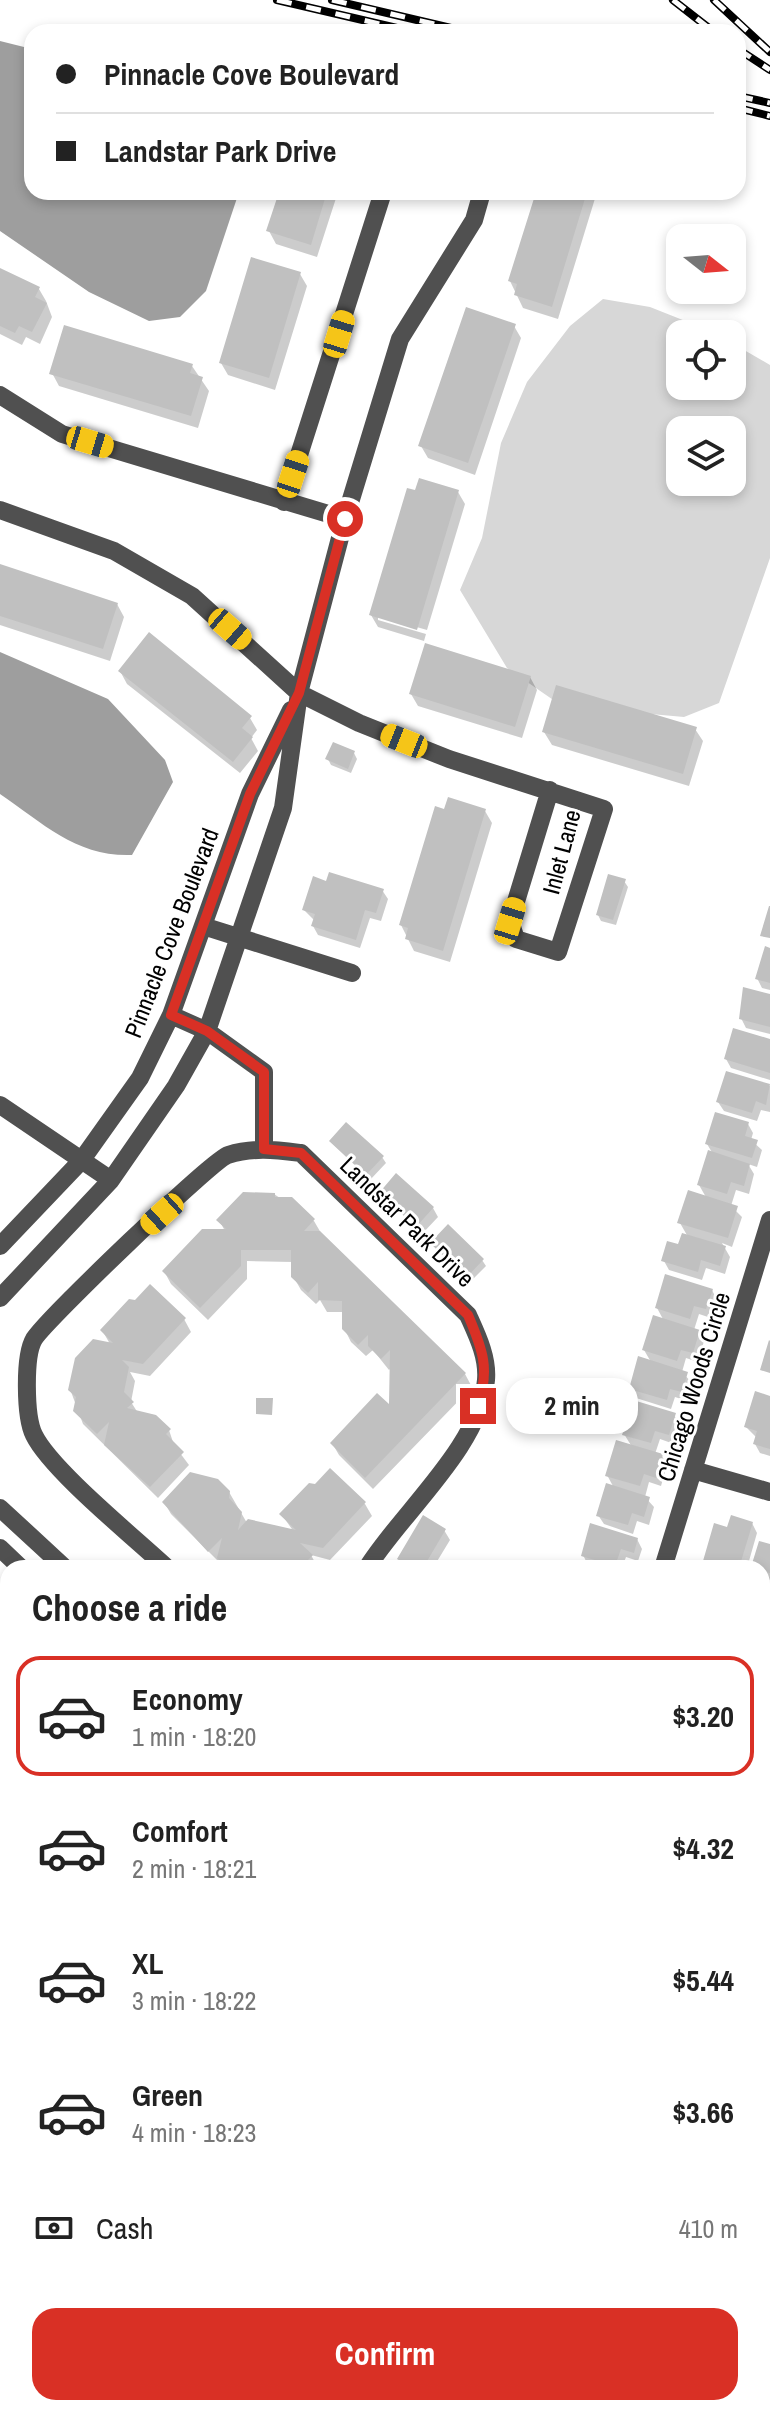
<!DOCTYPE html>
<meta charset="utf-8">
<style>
body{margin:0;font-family:"Archivo Narrow",sans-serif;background:#f6f6f6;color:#222;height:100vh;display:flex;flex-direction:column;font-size:30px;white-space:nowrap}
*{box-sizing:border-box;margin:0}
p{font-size:26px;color:#767676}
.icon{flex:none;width:44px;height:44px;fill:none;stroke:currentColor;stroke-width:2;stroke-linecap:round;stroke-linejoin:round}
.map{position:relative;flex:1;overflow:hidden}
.drawer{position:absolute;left:0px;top:1560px;width:770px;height:856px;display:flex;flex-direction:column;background:#fff;border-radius:24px 24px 0 0;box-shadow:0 4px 12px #0003}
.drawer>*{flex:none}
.banner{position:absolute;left:24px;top:24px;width:722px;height:176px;border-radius:24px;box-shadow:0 4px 12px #0003;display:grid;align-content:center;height:176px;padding:0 32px;background:#fff}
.needle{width:52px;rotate:107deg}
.tools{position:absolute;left:666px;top:224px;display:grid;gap:16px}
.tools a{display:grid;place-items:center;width:80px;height:80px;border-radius:16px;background:#fff;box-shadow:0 4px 12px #0003;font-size:40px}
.end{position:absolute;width:36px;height:36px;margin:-18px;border:10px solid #d93025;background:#fff;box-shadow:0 0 0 4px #fff}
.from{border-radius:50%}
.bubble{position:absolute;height:56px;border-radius:24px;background:#fff;box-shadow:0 4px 12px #0003;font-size:26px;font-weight:800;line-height:56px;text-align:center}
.car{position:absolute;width:24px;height:48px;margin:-24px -12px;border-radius:10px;box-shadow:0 0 6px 2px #0007;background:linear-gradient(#f5c518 24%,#345 0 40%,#f5c518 0 76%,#345 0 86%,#f5c518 0)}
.banner b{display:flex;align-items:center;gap:28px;height:76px;font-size:30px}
.banner b+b{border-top:2px solid #e0e0e0}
.banner i{width:20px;height:20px;background:#222}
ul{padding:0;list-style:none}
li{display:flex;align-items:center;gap:24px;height:120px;margin:0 16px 12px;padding:0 16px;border:4px solid transparent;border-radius:24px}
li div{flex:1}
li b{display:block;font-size:30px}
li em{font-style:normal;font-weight:800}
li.selected{border-color:#d93025}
li>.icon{width:72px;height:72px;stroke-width:1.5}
h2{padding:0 32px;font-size:36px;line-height:96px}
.pay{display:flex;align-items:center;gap:20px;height:88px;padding:0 32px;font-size:30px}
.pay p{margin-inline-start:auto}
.primary-button{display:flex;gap:16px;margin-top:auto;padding:16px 32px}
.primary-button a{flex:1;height:92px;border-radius:24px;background:#d93025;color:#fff;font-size:32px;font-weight:800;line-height:92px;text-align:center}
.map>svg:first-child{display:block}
</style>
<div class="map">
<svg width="770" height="2416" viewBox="0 0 770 2416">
<rect width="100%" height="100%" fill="#fff"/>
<path fill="#d7d7d7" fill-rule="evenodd" d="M603,299L650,307L718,334H680V386H732V343L770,365V558L719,703L684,717L562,706L507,668L460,590L482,538L501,443L527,382L570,326ZM680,430H732V482H680Z"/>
<path fill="#9e9e9e" d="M0,41L32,49V192H239L206,291L180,317L149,321L89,292L0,231Z
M0,652L108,699L165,760L173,782L132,855C77,857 44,824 0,794Z
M0,1800L8,1812V2229L0,2223Z"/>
<path fill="#0003" d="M281,192H338L317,257L276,244L269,231Z
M538,192H597L558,319L523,308L510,281Z
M0,270L39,289L46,301L52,317L40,344L26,337L22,345L0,334Z
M300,274L307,286L275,390L228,375L221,363Z
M514,326L521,338L475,475L428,458L421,446Z
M192,366L209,391L198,428L59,386L52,373Z
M458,492L465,504L427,630L378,616V620L426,634L424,641L378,627L371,615Z
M0,566L117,604L124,617L110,661L0,625Z
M120,671L250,718L257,730L251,738L258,751L240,773L127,684Z
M530,677L537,690L522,738L418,706L411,694Z
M695,729L703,741L689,786L552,745L544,732Z
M354,753L357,759L351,773L331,765L328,759Z
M446,811H485L492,823L450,962L414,951L401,925Z
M624,881L628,887L616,925L601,921L598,915Z
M328,883L382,890L388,899L381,921L370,918L360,948L318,935L313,926L315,921L304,910Z
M770,950V990L762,988L757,978Z
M770,996V1034L746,1028L741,1018Z
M770,1041V1080L731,1068L726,1059Z
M727,1073L770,1086V1112L761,1110L757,1121L724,1111L718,1102Z
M748,1124L753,1133L751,1140L762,1150L757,1167L748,1164L754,1174L749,1194L736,1190L731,1206L742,1217L732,1247L722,1243L730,1257L725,1274L706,1268L702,1280L669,1270L664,1261L688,1237L680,1223L707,1199L699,1185L713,1154L707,1144Z
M331,1142L382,1157L386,1163L370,1180Z
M381,1193L433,1208L438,1217L422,1234Z
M274,1194L314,1221L321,1233L465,1374L472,1387L373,1489L339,1455L332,1443L391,1409V1368L389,1370L373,1350L366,1356L351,1342L344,1328V1312H327L320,1300L316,1304L301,1290L293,1276V1262L247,1261V1279L208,1320L171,1284L164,1271L225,1231L219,1220Z
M432,1243L482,1260L486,1266L470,1282Z
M712,1290L717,1300L711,1318L699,1314L694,1330L704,1341L698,1362L686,1358L682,1372L692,1383L687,1401L675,1397L671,1409L636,1398L631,1389L651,1362L644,1350L664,1321L657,1308Z
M184,1319L191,1332L150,1376L130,1372L135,1381L131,1402L138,1413L169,1430L174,1445L189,1465L158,1498L83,1424L70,1389L110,1344L102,1330Z
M770,1398V1456L760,1453L755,1444L757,1438L746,1427Z
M674,1415L680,1424L674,1444L660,1439L655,1454L662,1456L667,1465L661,1486L649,1482L645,1497L654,1507L649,1525L637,1521L633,1534L604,1524L598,1515L614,1488L607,1475L632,1447L624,1434Z
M330,1471L365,1504L372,1516L330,1560L311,1555L318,1568H225L171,1514L164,1502L229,1492L247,1523L294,1532L282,1515Z
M752,1523L757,1533L747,1568H709L705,1561L728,1530Z
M444,1530L450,1540L433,1568H404L399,1559Z
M637,1539L642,1549L638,1561L626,1557L622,1568L588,1565L583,1555Z
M770,1546V1580L762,1577V1568L754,1567Z
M770,1654V1681L764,1675Z
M767,1745L770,1750V1815L762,1797V1747Z
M762,1925L770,1933V1976L762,1969Z
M770,2112V2161L762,2153V2138L766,2135L762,2120Z
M430,2408H490L492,2416H432Z
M656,2408H723L724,2409L719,2416H655Z"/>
<path fill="#c0c0c0" d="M279,192H327L311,245L266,231Z
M536,192H587L552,307L514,295L517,284L508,281Z
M251,257L301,272L269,378L219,363Z
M0,268L40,287L35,297L47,303L32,332L19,326L15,333L0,326Z
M466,307L516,324L468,463L418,446Z
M64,325L193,364L190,373L203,377L191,416L49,374Z
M419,478L459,490L417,630L369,615L407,488L415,490Z
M0,564L118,603L103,649L0,616Z
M149,632L252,716L242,728L253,737L233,762L118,671Z
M425,643L531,676L515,727L409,694Z
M556,685L697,727L683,774L542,732Z
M333,742L355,751L348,769L325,759Z
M448,797L486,809L443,951L405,939L408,928L399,925L435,806L444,809Z
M329,872L384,889L376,913L365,910L356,940L311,926L315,914L302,910L313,876L326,881Z
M608,874L626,879L613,920L596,915Z
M769,906H770V938L760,936Z
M765,946L770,948V983L755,979Z
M743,987L770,994V1027L739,1019Z
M733,1028L770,1039V1073L724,1059Z
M726,1071L770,1084L766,1105L756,1101L752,1113L716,1102Z
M715,1112L749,1122L745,1136L758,1140L752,1158L705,1144Z
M346,1122L384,1156L366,1175L329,1141Z
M708,1150L750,1164L744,1186L731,1182L727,1194L697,1185Z
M396,1173L434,1207L416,1227L379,1193Z
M688,1190L738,1206L728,1238L677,1223Z
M243,1192L275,1193V1197H292L315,1219L304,1231H320L466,1373L365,1478L330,1443L377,1393L389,1404L390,1350L381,1359L368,1346V1335L358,1345L342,1329V1301L318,1300V1282L308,1293L291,1277V1250H241V1266L200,1308L162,1271L202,1229H226L216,1220Z
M448,1224L484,1259L466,1278L430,1243Z
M682,1233L726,1246L720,1266L701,1260L698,1272L661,1261L667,1241L678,1244Z
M665,1274L713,1289L706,1309L694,1306L690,1319L655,1308Z
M150,1284L186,1318L143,1364L122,1360L129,1367L124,1392L134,1402L127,1408L156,1415L171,1429L166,1434L184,1452L150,1487L104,1445L109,1422L97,1434L73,1411L76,1397L68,1390L75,1358L93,1339L113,1343L100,1330L129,1299L135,1300Z
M653,1315L700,1330L693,1353L681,1350L677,1361L642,1350Z
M769,1340L770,1341V1373L760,1370Z
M638,1356L688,1372L682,1392L670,1389L667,1400L629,1389Z
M755,1391L770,1396V1449L753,1444L757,1431L744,1427Z
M256,1398H273L272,1415L256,1414Z
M633,1400L676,1413L669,1435L655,1431L651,1443L622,1435Z
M616,1440L663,1454L656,1478L644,1474L640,1486L605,1476Z
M330,1468L366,1502L323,1548L300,1543L313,1555L300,1568H227L217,1558L222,1538L208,1552L162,1502L190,1472L218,1479L230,1491L229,1498L242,1512L238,1530L248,1519L296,1530L279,1514L309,1483L315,1484Z
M606,1483L650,1497L644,1517L632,1513L628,1525L596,1516Z
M423,1515L446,1529L423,1568H412L397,1559Z
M731,1515L753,1522L739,1568L703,1561L714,1523L727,1527Z
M590,1523L638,1538L634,1553L621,1549L615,1566L581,1556Z
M759,1541L770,1544V1573L751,1567Z
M762,1690L770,1693V1724L762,1721Z
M768,1743L770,1780L762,1784V1745Z
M766,1834L770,1838V1876L762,1868V1839Z
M762,1922L770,1930V1966L766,1970L762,1966Z
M770,2109V2160L762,2151L765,2133L762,2117Z
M428,2408H487L489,2415L430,2416Z
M658,2408H709L703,2416H653Z"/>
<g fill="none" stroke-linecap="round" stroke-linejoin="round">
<path stroke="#505050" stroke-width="18" d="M0,395L62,434L345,519
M284,502L383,192
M0,510L114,551L192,596L299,693L359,723L449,759L604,809L558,952L516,939L510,921L550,790
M203,926L352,973
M171,1015L207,1031L264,1072V1149
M0,1105L111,1180
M0,1246L81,1161L140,1078L171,1015L250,794L291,710
M0,1298L111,1180L176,1086L207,1031L283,808L299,693L345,519L400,339L474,220L482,192
M693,1470L770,1492
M0,1508L65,1568
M0,1548L21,1568
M167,1568C135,1538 51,1470 34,1435C25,1417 24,1356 34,1339C47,1319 212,1160 228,1155C253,1147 276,1150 301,1153L468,1315C477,1335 488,1357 486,1380C480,1447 401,1513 367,1568
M663,1568L770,1220
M762,2029L770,2021
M762,2044L770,2053
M762,2231L770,2237
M762,2274L770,2279
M0,2402L12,2416
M386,2408L388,2416
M535,2408L545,2416
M54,2416L66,2408
M114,2416L126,2408
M606,2416L612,2408"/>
<defs>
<path id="rail" d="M277,0L414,32
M332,0L468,32
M673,0L714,32
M714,0L770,52
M738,49L770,70
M738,96L770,103
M738,108L770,116"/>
</defs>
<use href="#rail" stroke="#000" stroke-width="8"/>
<use href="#rail" stroke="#fff" stroke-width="5" stroke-dasharray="15" stroke-linecap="butt"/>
</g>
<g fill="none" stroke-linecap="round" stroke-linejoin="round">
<path stroke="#d93025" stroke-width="10" d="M345,519L299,693L250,794L171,1015L207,1031L264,1072V1149L301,1153L468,1315C483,1350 490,1369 478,1406"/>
</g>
<g text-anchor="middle" stroke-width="6" stroke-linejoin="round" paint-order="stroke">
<g font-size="24" fill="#000" stroke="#fff">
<text transform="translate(562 852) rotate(-75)" y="8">Inlet Lane</text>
<text transform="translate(172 933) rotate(-69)" y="8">Pinnacle Cove Boulevard</text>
<text transform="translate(407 1222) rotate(44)" y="8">Landstar Park Drive</text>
<text transform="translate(694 1387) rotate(-73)" y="8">Chicago Woods Circle</text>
</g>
</g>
</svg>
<div class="tools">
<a><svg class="needle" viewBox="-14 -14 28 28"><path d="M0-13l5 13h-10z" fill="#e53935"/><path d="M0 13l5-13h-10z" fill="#767676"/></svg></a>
<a><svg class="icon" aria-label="locate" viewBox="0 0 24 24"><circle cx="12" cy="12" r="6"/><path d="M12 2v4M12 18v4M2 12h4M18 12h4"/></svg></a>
<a><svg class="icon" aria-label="layers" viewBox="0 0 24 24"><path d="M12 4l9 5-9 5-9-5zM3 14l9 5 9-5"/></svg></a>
</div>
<i class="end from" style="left:345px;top:519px"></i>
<i class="end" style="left:478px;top:1406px"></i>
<div class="bubble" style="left:506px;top:1378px;width:132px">2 min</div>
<i class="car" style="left:339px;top:334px;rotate:17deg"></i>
<i class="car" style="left:90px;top:442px;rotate:107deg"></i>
<i class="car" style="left:293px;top:474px;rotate:18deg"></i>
<i class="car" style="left:230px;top:629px;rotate:131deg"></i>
<i class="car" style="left:404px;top:741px;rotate:292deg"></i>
<i class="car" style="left:510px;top:921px;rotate:17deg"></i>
<i class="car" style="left:162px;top:1214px;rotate:228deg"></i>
<div class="banner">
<b><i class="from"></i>Pinnacle Cove Boulevard</b>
<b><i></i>Landstar Park Drive</b>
</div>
<section class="drawer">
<h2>Choose a ride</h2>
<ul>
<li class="selected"><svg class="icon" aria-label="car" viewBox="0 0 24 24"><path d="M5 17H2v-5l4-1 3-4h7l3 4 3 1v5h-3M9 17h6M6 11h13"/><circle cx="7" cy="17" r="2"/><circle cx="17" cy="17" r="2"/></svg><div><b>Economy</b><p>1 min · 18:20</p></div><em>$3.20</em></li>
<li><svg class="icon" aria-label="car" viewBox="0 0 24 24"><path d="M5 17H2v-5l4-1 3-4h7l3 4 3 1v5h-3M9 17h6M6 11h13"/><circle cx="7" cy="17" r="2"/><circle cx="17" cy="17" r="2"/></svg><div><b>Comfort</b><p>2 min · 18:21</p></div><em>$4.32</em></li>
<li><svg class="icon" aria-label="car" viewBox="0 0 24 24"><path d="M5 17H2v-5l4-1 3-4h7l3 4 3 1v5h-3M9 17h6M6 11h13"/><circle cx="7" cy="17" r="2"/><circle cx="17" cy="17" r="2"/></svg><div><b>XL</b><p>3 min · 18:22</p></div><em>$5.44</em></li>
<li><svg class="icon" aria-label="car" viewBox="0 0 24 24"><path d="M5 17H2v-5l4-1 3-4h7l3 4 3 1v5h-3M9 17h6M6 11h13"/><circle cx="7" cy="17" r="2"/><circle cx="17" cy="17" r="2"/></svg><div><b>Green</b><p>4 min · 18:23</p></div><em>$3.66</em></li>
</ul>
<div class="pay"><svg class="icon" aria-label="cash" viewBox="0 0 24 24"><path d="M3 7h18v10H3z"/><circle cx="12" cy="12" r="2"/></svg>Cash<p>410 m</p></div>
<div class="primary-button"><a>Confirm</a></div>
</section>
</div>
